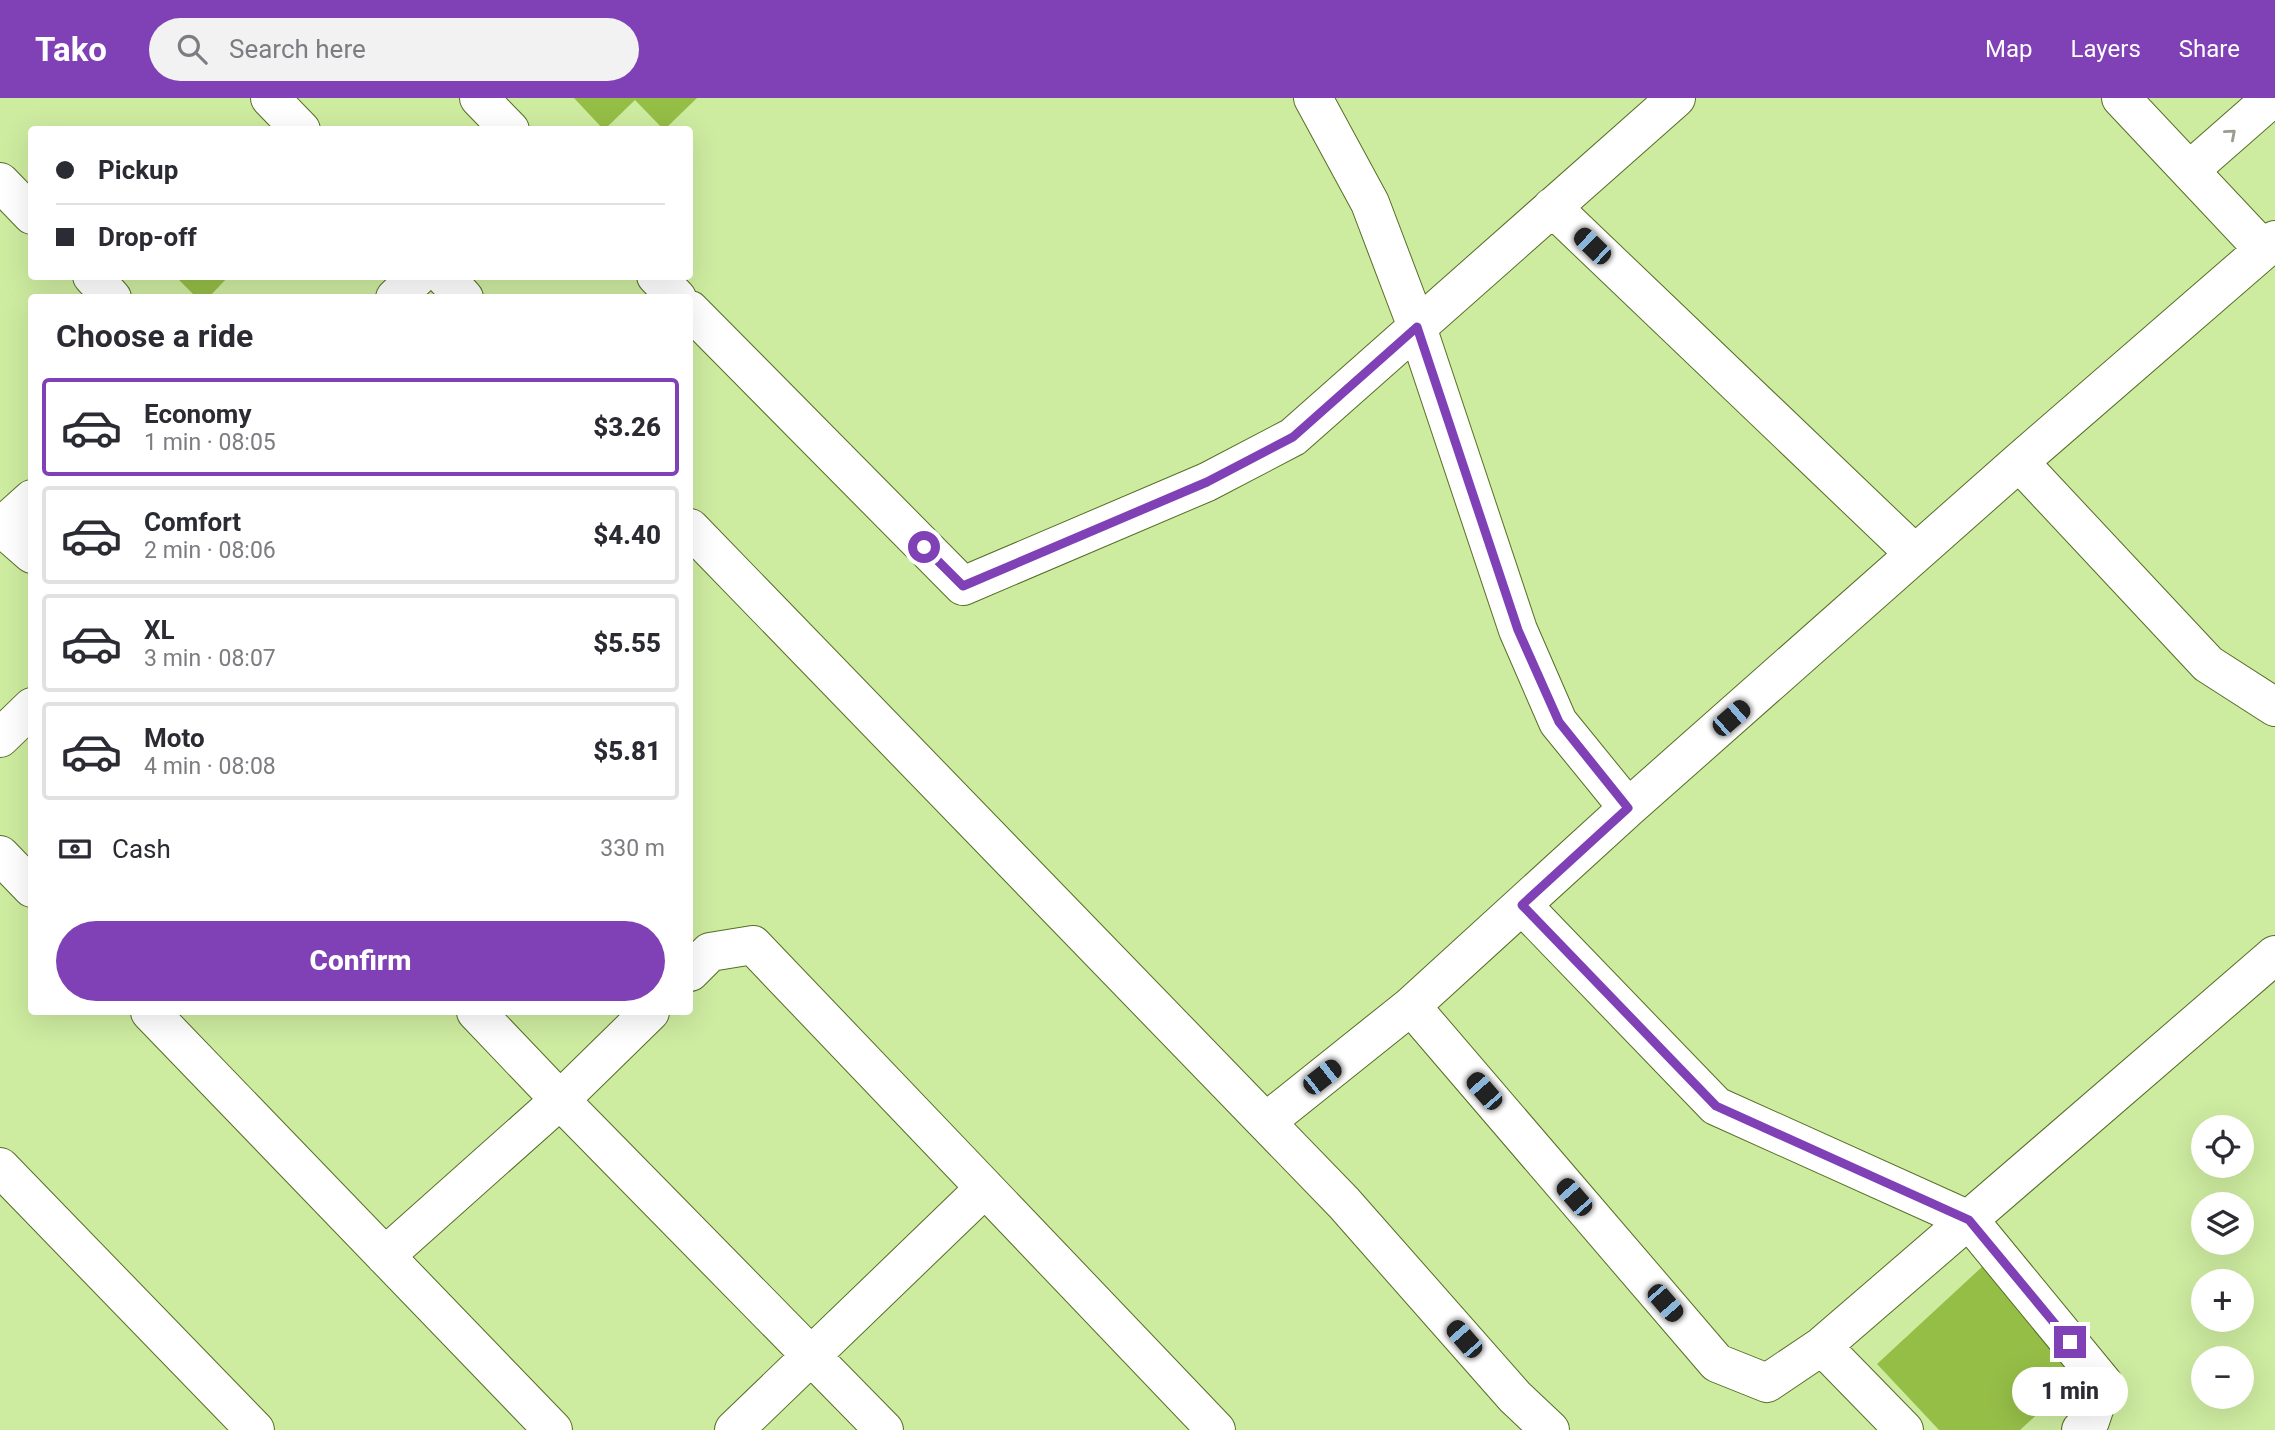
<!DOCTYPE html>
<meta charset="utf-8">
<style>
body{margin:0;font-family:Roboto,sans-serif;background:#f2f2f3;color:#2b2b33;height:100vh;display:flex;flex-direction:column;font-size:26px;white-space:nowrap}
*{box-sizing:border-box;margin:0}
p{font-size:23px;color:#7c7c81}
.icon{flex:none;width:38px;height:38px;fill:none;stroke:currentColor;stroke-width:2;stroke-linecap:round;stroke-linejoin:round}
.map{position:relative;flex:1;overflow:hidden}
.side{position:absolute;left:28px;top:196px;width:665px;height:721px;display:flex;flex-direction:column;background:#fff;border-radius:7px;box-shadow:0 7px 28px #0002}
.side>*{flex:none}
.hud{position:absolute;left:28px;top:28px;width:665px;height:154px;border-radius:7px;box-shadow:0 7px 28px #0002;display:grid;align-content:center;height:154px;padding:0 28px;background:#fff}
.fabs{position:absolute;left:2191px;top:1017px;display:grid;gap:14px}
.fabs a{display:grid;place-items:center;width:63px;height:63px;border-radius:50%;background:#fff;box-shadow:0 7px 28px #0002;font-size:35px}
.end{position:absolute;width:32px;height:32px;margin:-16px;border:9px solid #8141b6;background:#fff;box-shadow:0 0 0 4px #fff}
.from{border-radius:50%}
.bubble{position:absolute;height:49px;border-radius:24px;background:#fff;box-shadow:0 7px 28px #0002;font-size:23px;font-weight:800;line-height:49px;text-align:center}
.car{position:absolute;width:21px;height:42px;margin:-21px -10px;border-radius:9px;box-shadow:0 0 5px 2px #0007;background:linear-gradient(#222 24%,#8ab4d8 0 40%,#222 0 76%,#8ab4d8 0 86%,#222 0)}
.hud b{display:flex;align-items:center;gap:24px;height:66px;font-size:26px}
.hud b+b{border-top:2px solid #e1e1e2}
.hud i{width:18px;height:18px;background:#2b2b33}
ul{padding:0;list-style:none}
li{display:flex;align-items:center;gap:21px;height:98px;margin:0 14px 10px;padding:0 14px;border:4px solid #e1e1e2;border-radius:7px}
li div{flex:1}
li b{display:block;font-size:26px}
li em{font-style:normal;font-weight:800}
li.active{border-color:#8141b6}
li>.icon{width:63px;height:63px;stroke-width:1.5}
h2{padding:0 28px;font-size:32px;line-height:84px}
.pay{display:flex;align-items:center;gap:18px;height:77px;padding:0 28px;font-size:26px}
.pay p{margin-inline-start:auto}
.action{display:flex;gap:14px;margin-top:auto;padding:14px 28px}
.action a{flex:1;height:80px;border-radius:42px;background:#8141b6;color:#fff;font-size:28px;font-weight:800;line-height:80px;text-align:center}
header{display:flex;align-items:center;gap:42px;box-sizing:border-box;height:98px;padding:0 35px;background:#8141b6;color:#fff}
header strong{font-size:33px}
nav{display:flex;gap:38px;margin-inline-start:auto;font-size:24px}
.search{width:490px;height:63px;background:#f2f2f3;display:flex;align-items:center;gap:18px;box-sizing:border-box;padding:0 24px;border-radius:38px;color:#7c7c81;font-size:26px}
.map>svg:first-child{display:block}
</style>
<header>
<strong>Tako</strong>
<div class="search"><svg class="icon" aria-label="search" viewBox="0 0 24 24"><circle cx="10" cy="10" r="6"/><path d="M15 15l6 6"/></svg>Search here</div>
<nav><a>Map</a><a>Layers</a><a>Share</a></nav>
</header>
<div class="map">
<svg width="2275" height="1332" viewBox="0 0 2275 1332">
<rect width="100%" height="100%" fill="#ceeca0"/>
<path fill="#95be47" d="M574,0H697L664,32L635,2L604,32Z
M175,178H229L208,200H197Z
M1983,1168L2082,1275L2020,1332H1939L1877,1266Z"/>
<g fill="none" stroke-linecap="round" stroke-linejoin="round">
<defs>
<path id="minor" d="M270,0L301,32
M479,0L510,32
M1313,0L1370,105L1417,229L1518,532L1558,624L1628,710
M2121,0L2264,152
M2190,72L2272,0
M0,84L32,117
M1552,109L1915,456
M92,178L112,200
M444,178L464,200
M656,178L677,200
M395,200L418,178
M690,212L963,488L1207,384L1293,339L1676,0
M2019,364L2208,566L2275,609
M0,428L32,456
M1,429L32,401
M690,430L1344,1105L1515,1299L1550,1332
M0,640L32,609
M0,757L32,790
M1522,807L1716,1008L1969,1122L2103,1285L2090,1323L2081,1332
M690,874L710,854L753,847L1216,1332
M1411,908L1717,1265L1767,1285L1822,1248L2275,857
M150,914L553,1332
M476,914L560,1002L884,1332
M1266,1024L1411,908L1628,710L2019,364L2275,142
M0,1069L255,1332
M385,1158L560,1002L650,914
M1822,1248L1904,1332
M734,1332L985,1090"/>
</defs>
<use href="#minor" stroke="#556e25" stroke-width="40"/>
<use href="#minor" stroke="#fff" stroke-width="38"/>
</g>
<defs><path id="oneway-chevron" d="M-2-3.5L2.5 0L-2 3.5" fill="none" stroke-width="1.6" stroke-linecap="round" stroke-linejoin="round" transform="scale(1.75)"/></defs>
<use stroke="#989d8f" href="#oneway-chevron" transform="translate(2231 36) rotate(-41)"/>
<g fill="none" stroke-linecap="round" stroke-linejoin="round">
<path stroke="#8141b6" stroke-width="9" d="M924,449L963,488L1207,384L1293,339L1417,229L1518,532L1559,624L1628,710L1522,807L1716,1008L1969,1122L2070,1244"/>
</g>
</svg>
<div class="fabs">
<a><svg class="icon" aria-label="locate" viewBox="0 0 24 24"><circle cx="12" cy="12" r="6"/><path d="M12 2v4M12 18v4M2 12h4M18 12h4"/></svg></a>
<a><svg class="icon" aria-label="layers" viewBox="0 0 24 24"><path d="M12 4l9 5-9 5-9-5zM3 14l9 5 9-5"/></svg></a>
<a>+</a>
<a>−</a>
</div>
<i class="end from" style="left:924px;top:449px"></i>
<i class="end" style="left:2070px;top:1244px"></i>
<div class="bubble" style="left:2012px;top:1269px;width:116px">1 min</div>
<i class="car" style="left:1592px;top:148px;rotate:314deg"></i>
<i class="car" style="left:1731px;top:620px;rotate:49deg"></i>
<i class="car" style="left:1322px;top:979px;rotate:52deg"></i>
<i class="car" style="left:1484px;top:993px;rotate:319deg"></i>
<i class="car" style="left:1574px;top:1099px;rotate:319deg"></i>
<i class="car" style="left:1665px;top:1205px;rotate:139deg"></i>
<i class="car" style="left:1464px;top:1241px;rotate:319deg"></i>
<div class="hud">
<b><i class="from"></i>Pickup</b>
<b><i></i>Drop-off</b>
</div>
<section class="side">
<h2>Choose a ride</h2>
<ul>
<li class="active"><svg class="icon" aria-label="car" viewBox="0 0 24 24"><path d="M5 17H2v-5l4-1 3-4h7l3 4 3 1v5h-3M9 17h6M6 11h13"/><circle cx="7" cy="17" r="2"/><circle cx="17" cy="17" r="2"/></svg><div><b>Economy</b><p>1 min · 08:05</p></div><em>$3.26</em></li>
<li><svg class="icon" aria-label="car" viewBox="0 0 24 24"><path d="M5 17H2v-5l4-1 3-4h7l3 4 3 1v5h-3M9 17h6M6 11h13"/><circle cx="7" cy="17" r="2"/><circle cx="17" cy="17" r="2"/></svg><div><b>Comfort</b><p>2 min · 08:06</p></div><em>$4.40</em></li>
<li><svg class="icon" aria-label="car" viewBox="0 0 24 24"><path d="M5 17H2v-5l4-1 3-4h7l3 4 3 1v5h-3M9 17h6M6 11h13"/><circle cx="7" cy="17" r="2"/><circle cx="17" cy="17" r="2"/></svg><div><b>XL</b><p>3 min · 08:07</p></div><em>$5.55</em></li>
<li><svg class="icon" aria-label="car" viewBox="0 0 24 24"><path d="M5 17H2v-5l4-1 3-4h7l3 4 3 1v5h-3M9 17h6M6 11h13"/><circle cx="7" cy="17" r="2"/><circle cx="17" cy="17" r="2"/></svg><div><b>Moto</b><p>4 min · 08:08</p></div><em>$5.81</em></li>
</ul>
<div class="pay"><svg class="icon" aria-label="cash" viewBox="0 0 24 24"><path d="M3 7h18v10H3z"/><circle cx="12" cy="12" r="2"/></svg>Cash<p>330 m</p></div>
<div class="action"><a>Confirm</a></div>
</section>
</div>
